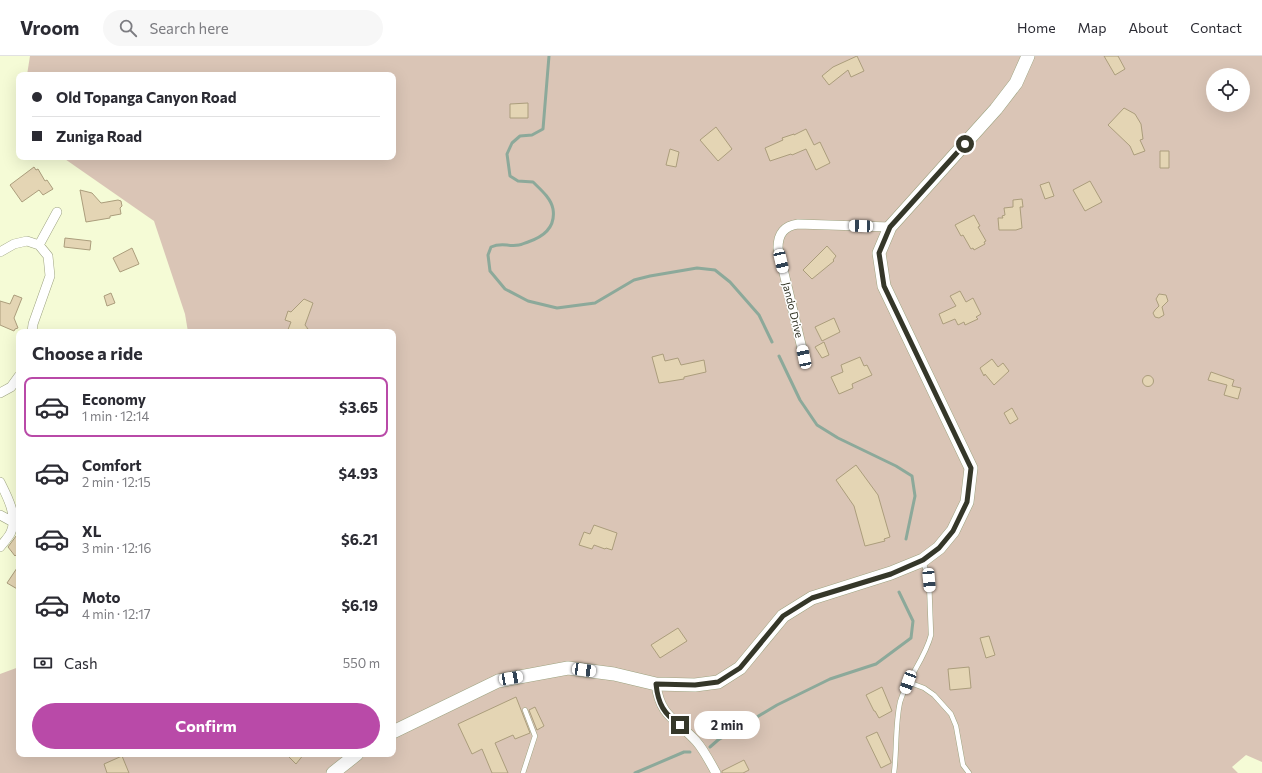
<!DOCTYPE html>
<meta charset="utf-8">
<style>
body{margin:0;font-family:Commissioner,sans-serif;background:#f7f7f7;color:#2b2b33;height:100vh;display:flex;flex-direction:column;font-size:15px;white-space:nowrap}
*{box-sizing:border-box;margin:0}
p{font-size:13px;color:#7c7c81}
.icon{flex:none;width:22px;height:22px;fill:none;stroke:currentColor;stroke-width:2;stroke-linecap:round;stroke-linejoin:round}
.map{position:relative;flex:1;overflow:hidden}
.sheet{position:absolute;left:16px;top:273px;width:380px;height:428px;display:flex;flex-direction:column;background:#fff;border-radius:8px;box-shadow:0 4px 16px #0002}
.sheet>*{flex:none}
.guide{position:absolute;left:16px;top:16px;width:380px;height:88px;border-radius:8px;box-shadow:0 4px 16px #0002;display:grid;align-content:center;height:88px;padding:0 16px;background:#fff}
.fabs{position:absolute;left:1206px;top:12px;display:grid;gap:8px}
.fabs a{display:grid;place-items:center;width:44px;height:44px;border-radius:50%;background:#fff;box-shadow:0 4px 16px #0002;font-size:20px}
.end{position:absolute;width:18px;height:18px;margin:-9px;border:5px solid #353729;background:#fff;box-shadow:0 0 0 2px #fff}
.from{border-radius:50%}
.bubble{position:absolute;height:28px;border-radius:14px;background:#fff;box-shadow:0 4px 16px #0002;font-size:13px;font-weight:700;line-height:28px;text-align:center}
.car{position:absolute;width:12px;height:24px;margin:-12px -6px;border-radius:5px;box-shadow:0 0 3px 1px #0007;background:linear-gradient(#fff 24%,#345 0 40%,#fff 0 76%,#345 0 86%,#fff 0)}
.guide b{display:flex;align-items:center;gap:14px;height:38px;font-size:15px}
.guide b+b{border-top:1px solid #e1e1e2}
.guide i{width:10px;height:10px;background:#2b2b33}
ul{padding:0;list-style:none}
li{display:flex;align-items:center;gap:12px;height:60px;margin:0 8px 6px;padding:0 8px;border:2px solid transparent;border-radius:8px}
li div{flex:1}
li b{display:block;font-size:15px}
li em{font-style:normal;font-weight:700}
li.selected{border-color:#b94aa8}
li>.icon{width:36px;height:36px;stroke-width:1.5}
h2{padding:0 16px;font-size:18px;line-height:48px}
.pay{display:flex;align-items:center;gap:10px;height:44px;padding:0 16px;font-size:15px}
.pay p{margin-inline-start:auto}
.button{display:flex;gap:8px;margin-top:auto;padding:8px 16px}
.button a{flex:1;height:46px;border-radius:24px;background:#b94aa8;color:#fff;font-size:16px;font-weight:700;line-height:46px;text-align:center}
header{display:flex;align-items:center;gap:24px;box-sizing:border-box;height:56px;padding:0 20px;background:#fff;border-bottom:1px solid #e1e1e2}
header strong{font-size:19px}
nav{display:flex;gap:22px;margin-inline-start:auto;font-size:14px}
.search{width:280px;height:36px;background:#f7f7f7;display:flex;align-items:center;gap:10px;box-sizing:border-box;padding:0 14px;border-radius:22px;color:#7c7c81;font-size:15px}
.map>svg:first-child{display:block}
</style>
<header>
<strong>Vroom</strong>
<div class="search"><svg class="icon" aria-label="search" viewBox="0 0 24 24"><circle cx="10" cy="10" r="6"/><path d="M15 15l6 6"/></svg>Search here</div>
<nav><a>Home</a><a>Map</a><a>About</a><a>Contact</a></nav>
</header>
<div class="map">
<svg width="1262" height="717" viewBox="0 0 1262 717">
<rect width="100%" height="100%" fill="#f5fbd6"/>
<path fill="#dac5b6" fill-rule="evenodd" d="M30,0H1262V706L1246,699L1232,711L1238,717H0V618L19,611V698H393V276H188L185,258L154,165L62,101H393V19H27ZM1213,19H1243V49H1213Z"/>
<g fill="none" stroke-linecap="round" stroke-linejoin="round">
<path stroke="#8ca99a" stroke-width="3" d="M549,0L543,73L532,79L520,80L512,87L507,98L510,120L518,125L533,126C540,133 551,142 553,153C556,172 543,181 528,186C525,187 521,189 519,189C508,191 502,186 491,191L488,199L490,215L505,233L528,245L557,252L595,247L634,224L650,220L697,212L715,214L730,226L759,259L772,286
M779,300L800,344L817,369L838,382L896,410L912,420L915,440L906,483
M710,691L718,684L777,649L830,623L876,608L911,582L913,565L899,536
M635,717L684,696H690"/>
</g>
<path fill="#e4d5b4" stroke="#ab9d7c" d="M857,0L864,15L851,21L848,14L829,29L822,20L833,11Z
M1104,0H1118L1125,13L1115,19Z
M528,47V62H510V48Z
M1124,52L1135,58L1141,68L1143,83L1140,84L1145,95L1134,99L1130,90L1108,69Z
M716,71L732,93L718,105L700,84Z
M806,73L814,89L820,86L830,107L816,114L806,93L792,99L791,98L770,105L765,92L783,84L782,82L794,78V79Z
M670,93L679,96L676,111L666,109Z
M1160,95H1169V112H1160Z
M34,111L36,114L38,113L45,125L47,124L53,133L43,139L39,134L22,146L10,129Z
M1090,125L1102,146L1085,155L1073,134Z
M1049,126L1054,140L1045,143L1040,129Z
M80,134L92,137L101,147L118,144L121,145L122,150L120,152L121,158L110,160V162L86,166Z
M1022,143L1023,151H1020L1022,172L1016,174H999L998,162H1003L1002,160L1005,159L1004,152L1013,151V144Z
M974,159L980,170L978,171L986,185L984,186L985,188L974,194L973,192L971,193L963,179L961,180L955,169Z
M65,182L91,185L90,194L64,191Z
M827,190L836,200L833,204L834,205L812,223L803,214Z
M132,192L139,208L120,216L113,202Z
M960,235L966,246L973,242L981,258L976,261L978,263L965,269L964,266L958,269L955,263L943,268L939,258L956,250L950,240Z
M111,237L115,247L107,250L104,240Z
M1159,238L1166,239L1168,245L1162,251L1164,259L1159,262L1155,261L1153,257L1155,254L1159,250L1156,243Z
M14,239L22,242L14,262L18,272L15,273L14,275L0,269V245L10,248Z
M304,243L313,247L305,269L308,273L303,274V276H287L291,266L285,264L288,255L291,256Z
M834,262L840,276L822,285L815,271Z
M824,286L829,299L822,302L815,291Z
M663,298L665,305L678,302L681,309L704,304L706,316L684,321V323L659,327L652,301Z
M860,301L864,310L867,309L872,319L852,328L853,332L839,338L831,321L843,316L841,309Z
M992,303L998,311L1003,307L1009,315L994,329L985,318L984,320L980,312Z
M1211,316L1234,324L1232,330L1241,332L1238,343L1224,339L1227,329L1208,324Z
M1142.5 325a5.5 5.5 0 1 1 11 0a5.5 5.5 0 1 1-11 0Z
M1012,352L1018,363L1010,368L1004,357Z
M856,409L878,439L890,481L884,483L885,485L865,490L854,450L836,424Z
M594,469L617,477L612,494L606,492L605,493L594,489L592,493L579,489L584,476L590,478Z
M19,476V496L15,500L8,491Z
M19,509V534L7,527Z
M678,572L687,585L660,602L651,589Z
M989,580L995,599L986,602L980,582Z
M969,611L971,632L950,634L948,613Z
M882,631L892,655L879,662L875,655H874L866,639Z
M516,641L530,677L515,683L513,679L495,687L508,717H492L482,693L472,698L458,668Z
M535,651L544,670L537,674L529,654Z
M877,676L891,706V707L881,712L866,681Z
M286,698H304L296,708Z
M122,700L129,717H107L104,708Z
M744,704L749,714L743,717H722V715Z"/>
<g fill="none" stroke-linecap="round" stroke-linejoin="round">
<defs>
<path id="service" d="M908,626L924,632L934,639L951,658L956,670L963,709L969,717
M523,717L535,680L525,654
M894,717C897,694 895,669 900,646C907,622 925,603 931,579L929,524L923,505"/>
<path id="minor" d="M39,189L57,156
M0,196L14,188L27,185L39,189L48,200L50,220L33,268L32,276
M804,301L778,192C778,178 784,170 798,168L890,171
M0,337L11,331L19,320
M0,426C7,440 18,460 11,476C9,481 3,487 0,491
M0,459L13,466L18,465
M656,628C660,661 676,663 696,685C704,694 710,706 716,717"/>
<path id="secondary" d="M393,676L498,625L568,612L614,618L656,628L695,629L718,626L740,612L783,560L812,542L891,517L923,504L939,492L953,475L967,446L971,412L884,230L879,197L890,171L996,53L1016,27L1028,0
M333,717L357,698"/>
</defs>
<use href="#service" stroke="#9da380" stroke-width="5.5"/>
<use href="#minor" stroke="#9da380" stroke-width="10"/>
<use href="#secondary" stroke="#9da380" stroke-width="14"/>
<use href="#service" stroke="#fff" stroke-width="4.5"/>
<use href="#minor" stroke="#fff" stroke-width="9"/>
<use href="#secondary" stroke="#fff" stroke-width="13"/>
</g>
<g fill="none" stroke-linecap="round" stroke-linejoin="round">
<path stroke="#353729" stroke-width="5" d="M680,669C664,658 658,648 656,628L695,629L718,626L740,612L783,560L812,542L891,518L923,504L939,492L953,475L967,446L971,412L884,230L879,197L890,171L965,88"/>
</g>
<g text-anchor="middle" stroke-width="3" stroke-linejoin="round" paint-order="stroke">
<g font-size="11" fill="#353729" stroke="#fff">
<text transform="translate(793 254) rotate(76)" y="4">Jando Drive</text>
</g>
</g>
</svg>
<div class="fabs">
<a><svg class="icon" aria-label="locate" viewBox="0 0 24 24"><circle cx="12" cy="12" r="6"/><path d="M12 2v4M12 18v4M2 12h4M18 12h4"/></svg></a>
</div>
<i class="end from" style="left:965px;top:88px"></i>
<i class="end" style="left:680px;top:669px"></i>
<div class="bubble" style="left:694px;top:655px;width:66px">2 min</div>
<i class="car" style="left:861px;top:170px;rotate:272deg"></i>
<i class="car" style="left:781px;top:205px;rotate:167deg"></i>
<i class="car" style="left:804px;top:301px;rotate:348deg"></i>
<i class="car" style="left:929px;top:524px;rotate:175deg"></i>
<i class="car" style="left:584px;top:614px;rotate:98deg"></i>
<i class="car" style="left:511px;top:622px;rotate:80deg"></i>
<i class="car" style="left:908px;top:626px;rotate:200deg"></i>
<div class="guide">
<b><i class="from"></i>Old Topanga Canyon Road</b>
<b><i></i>Zuniga Road</b>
</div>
<section class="sheet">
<h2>Choose a ride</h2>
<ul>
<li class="selected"><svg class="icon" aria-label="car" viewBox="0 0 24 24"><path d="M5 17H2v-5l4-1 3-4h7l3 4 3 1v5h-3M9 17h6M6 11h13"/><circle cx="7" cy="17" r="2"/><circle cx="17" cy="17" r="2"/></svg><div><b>Economy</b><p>1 min · 12:14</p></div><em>$3.65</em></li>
<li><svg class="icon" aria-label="car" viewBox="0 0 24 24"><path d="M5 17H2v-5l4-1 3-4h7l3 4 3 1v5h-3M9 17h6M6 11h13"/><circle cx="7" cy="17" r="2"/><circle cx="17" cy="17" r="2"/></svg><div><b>Comfort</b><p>2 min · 12:15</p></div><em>$4.93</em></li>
<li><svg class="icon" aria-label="car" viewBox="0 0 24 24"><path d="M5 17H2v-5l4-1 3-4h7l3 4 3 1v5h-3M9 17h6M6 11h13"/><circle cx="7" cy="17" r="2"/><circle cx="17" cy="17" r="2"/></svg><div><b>XL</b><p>3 min · 12:16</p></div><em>$6.21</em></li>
<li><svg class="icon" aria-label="car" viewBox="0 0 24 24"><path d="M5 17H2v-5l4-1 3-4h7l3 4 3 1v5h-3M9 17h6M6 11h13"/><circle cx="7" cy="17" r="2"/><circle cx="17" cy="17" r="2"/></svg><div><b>Moto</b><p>4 min · 12:17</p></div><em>$6.19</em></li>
</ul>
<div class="pay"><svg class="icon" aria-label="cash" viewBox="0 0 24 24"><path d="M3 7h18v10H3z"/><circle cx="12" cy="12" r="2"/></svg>Cash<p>550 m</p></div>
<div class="button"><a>Confirm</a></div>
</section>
</div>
